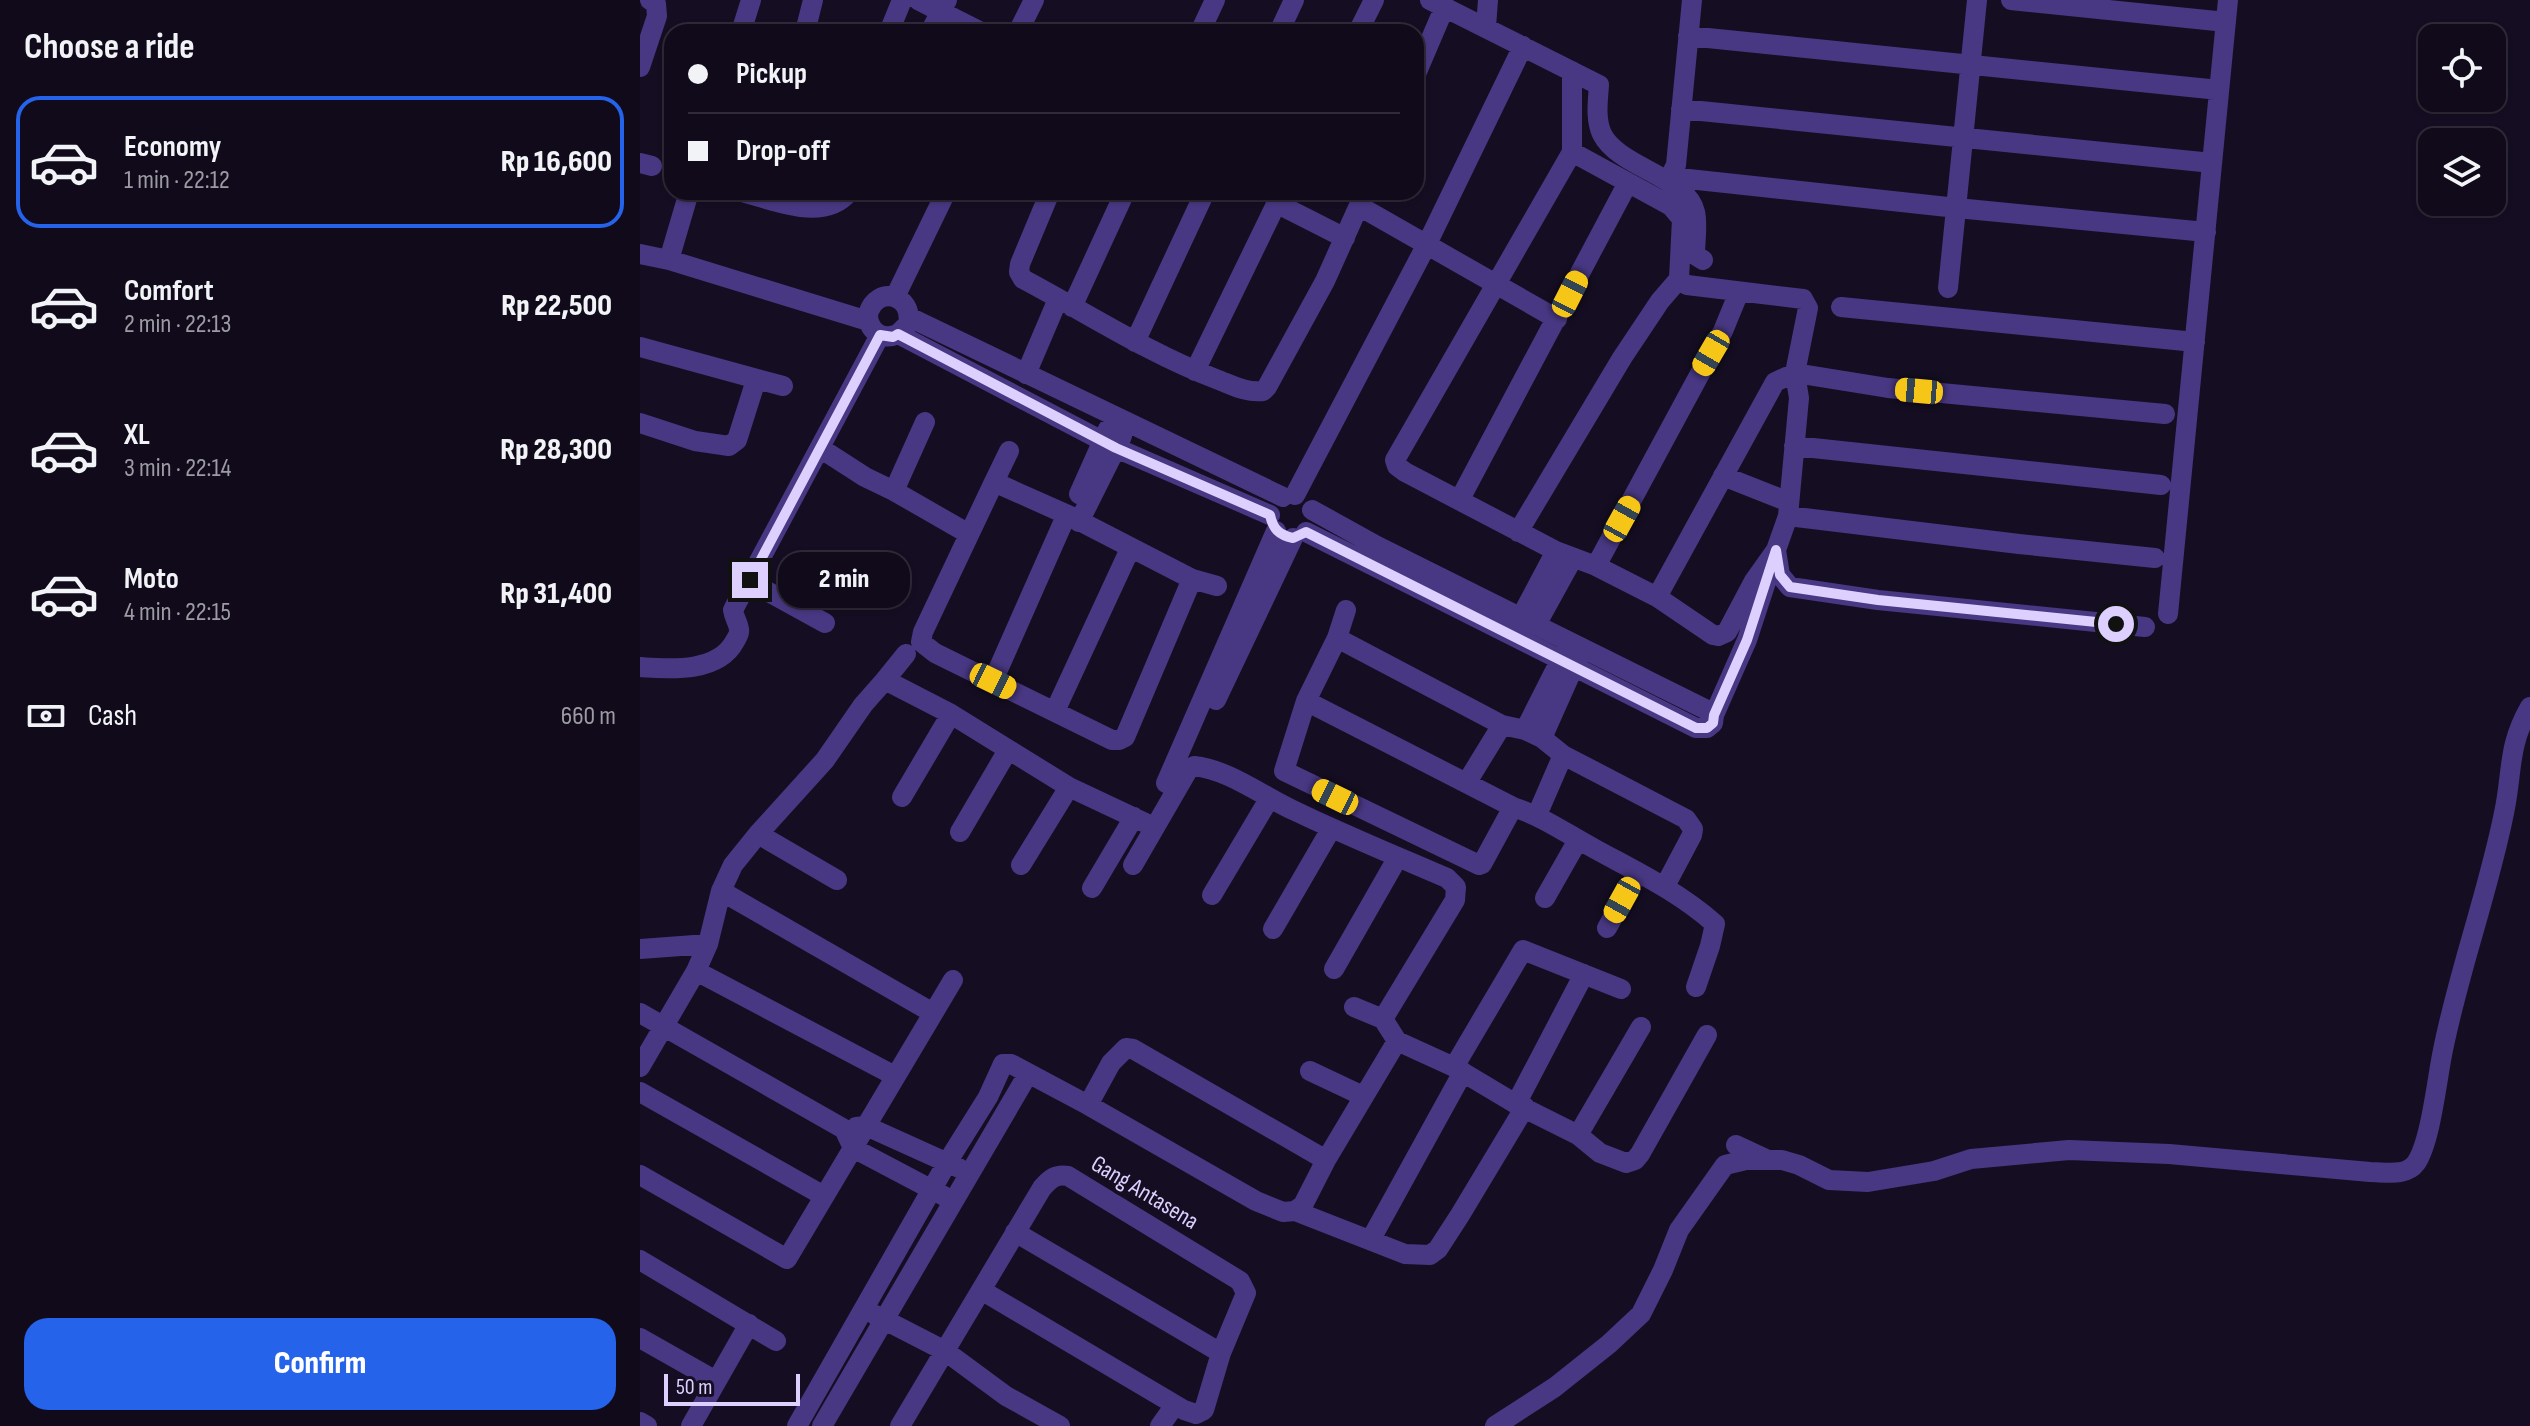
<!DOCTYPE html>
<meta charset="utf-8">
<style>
body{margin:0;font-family:"Sofia Sans Condensed",sans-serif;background:#191323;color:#f1f3f6;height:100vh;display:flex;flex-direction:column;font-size:30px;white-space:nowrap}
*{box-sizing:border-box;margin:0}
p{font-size:26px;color:#9c9aa2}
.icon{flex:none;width:44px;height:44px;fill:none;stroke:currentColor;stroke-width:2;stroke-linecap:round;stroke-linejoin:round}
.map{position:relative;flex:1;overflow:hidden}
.sheet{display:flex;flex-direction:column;background:#100a1a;width:640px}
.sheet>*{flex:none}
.hud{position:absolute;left:24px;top:24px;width:760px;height:176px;border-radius:24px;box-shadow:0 2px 6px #0004,0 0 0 2px #302b39;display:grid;align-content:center;height:176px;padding:0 24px;background:#100a1a}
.fabs{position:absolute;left:1778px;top:24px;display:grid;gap:16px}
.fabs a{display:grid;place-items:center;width:88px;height:88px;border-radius:16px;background:#100a1a;box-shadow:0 2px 6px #0004,0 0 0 2px #302b39;font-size:40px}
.scale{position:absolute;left:24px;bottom:20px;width:136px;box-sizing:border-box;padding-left:8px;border:4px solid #ddd0ff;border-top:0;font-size:22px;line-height:28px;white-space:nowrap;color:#ddd0ff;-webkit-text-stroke:6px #150e23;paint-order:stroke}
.end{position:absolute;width:36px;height:36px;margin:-18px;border:10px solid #ddd0ff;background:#111;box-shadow:0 0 0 4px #111}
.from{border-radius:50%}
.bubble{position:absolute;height:56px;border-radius:24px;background:#100a1a;box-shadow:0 2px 6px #0004,0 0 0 2px #302b39;font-size:26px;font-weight:800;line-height:56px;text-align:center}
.car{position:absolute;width:24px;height:48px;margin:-24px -12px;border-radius:10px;box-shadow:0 0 6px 2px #0007;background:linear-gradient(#f5c518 24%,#345 0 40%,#f5c518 0 76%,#345 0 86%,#f5c518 0)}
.hud b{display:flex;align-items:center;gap:28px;height:76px;font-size:30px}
.hud b+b{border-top:2px solid #302b39}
.hud i{width:20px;height:20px;background:#f1f3f6}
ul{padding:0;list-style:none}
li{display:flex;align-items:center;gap:24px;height:132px;margin:0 16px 12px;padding:0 8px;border:4px solid transparent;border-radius:24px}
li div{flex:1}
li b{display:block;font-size:30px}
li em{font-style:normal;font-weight:800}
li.on{border-color:#2563eb}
li>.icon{width:72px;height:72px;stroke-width:1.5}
h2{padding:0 24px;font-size:36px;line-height:96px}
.pay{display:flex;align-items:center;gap:20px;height:88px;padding:0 24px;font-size:30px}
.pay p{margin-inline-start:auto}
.primary-button{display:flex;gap:16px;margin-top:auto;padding:16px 24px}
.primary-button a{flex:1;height:92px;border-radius:24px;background:#2563eb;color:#fff;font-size:32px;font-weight:800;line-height:92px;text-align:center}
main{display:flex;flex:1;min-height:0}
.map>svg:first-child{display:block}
</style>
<main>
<section class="sheet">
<h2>Choose a ride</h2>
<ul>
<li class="on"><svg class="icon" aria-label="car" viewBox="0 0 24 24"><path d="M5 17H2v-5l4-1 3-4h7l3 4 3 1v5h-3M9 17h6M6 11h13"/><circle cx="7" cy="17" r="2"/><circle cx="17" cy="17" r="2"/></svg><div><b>Economy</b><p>1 min · 22:12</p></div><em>Rp 16,600</em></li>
<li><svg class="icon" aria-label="car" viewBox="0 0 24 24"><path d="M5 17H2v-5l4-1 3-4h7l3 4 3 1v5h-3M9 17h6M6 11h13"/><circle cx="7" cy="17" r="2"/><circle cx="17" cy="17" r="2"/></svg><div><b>Comfort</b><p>2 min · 22:13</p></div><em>Rp 22,500</em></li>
<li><svg class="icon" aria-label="car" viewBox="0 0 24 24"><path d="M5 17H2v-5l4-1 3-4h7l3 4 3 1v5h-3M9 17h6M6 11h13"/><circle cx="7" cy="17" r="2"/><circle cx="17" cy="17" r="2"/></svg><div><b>XL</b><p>3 min · 22:14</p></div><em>Rp 28,300</em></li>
<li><svg class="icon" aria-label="car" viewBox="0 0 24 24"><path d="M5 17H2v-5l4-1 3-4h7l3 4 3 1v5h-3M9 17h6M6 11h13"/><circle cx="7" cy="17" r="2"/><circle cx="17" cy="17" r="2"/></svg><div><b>Moto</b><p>4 min · 22:15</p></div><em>Rp 31,400</em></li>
</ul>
<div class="pay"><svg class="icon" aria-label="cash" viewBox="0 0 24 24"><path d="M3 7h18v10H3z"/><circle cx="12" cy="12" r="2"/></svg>Cash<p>660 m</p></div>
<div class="primary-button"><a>Confirm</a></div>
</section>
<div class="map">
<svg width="1890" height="1426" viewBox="0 0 1890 1426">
<rect width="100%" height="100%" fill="#150e23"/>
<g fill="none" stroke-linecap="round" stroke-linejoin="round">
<path stroke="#483883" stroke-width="20" d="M278,0L341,32
M790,0L959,85C958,100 955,119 962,134C978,167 1048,177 1055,212C1058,225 1055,241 1055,255L1063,260
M1371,0L1586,22
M846,27L848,0
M101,32L111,0
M165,32L173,0
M249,32L262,0
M290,32L307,0
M378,32L394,0
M560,32L575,0
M639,32L654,0
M718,32L734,0
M1048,36L1579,90
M0,67L17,16L16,4L10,0
M932,71V152L1031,206L1042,219L1039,279L1047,285L1163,299L1168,308L1155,373L1159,398L1148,516L1136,550L1114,581L1087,632L1078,636L1073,635L1017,597L956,566L916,551L765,472L757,466L755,460L932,152
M776,74L805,6
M1041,109L1572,163
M0,163L12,166
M1030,177L1317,208L1566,232
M1026,180L1030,177L1036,165L1052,0
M102,192C133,200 184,223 209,192
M410,192L380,264L379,272L383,279C447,313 508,353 576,379C592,385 606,393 623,391L627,387L685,281L725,192
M636,203L705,238
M719,206L917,319
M0,254L29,260L228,321
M29,260L49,192
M1308,288L1337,0
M255,297L306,192
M432,307L485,192
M1201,307L1555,342
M269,317L643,497
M258,334L268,324C274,295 237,284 228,314C228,331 242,341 258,334L476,448L630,515
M495,342L565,192
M0,347L143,386
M555,371L642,192
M386,374L418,299
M285,422L254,491L329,534
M0,423L55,441L89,446L97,440L116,380
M1154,446L1521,485
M180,448L225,477L254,491
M369,451L354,482L430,516L552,579L577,586
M1083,476L1149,502
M354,482L283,632L281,642L295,653L472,740H479L485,737L552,579
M439,494L468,429
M655,495L787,244L883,46
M820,499L983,192
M1148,516L1379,544L1515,558
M439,522L482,436
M666,532L1056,728H1067L1073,723L1074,715L1071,712L737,546L672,510
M878,532L982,358L1020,301L1039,279
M1136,550L1140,575L1150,587L1238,600L1505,627
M956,566L1083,331L1099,292
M110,580L125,590L185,623
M1017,597L1135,382L1155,373L1248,388L1525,414
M706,610L697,638L666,701L644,771L839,865L842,864L873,807
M1528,614L1588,0
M881,617L916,551
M896,625L933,558
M697,638L862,725L885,730L902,738L923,755L1046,819L1053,829L1052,835L1025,886
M0,667C31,669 78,673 95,641C97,637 100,634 99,629C98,622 94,618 93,610L240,335
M245,680L266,654
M353,681L426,516
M576,700L653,538
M666,701L873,807C902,816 927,834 955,849C997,872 1039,892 1075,924L1070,946L1056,987
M415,711L490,549
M1074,715L1107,640L1128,576
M885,730L926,649
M902,738L939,655
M827,782L862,725
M526,783L636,531
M262,797L311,714
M897,815L923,755
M320,832L368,750
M118,834L197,880
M381,865L429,787
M493,865L548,770L554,766C590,770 622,796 655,811C705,835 756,856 807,878L816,887L815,900L743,1019
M452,888L494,817
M81,891L293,1013
M572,895L629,799
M905,898L938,840
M967,928L998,872
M633,929L691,829
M0,949L68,944
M694,969L758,857
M56,971L255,1076
M714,1007L743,1019L757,1041L814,1067L876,1104L938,1135L960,1153L986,1163L995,1160L1000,1154L1067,1035
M0,1013L204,1129L213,1148L304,1196
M0,1067L56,971L68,944L81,891L93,865L118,834L185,760L223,705L245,680L311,714L429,787L514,827
M814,1067L883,950L981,989
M670,1071L723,1096
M0,1092L184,1196
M876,1104L944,974
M448,1105L471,1063L486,1048L493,1049L686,1160
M216,1127L226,1126L319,1168
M938,1135L1001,1027
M1096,1145L1126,1159
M0,1175L147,1259L313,980
M655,1211L765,1254L790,1255L798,1249L820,1215L885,1107
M731,1239L823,1072
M0,1260L136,1341
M341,1290L544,1410L556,1414L564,1410L581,1353L375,1232
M235,1315L305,1351L366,1396L420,1426
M0,1338L76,1381
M0,1422L7,1426
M51,1426L109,1324
M157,1426L308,1161L348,1097L363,1064H371L448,1105L616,1201L643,1212L655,1211L663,1205L686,1160L757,1041
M182,1426L388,1074
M260,1426L402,1188C410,1179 415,1174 428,1176L600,1281L606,1293L581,1353
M520,1426L535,1405
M855,1426L915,1387L969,1344L1001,1314L1023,1270L1039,1230L1085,1165L1106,1160H1142L1159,1165L1189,1180L1228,1182L1294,1171L1331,1159L1429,1150L1529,1154L1730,1172C1745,1172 1766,1177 1776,1163C1791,1141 1797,1078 1803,1050C1819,970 1848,893 1864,813C1873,771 1867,747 1890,707"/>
</g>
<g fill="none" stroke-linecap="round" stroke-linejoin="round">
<path stroke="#ddd0ff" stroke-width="10" d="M110,580L240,335L253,337L258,334L476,448L630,515C633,529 639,535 653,538L666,532L1056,728H1067L1073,723L1074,715L1107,640L1136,550L1140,575L1150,587L1238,600L1476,624"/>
</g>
<g text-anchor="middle" stroke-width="8" stroke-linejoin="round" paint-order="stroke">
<g font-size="24" fill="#ddd0ff" stroke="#150e23">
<text transform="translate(505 1192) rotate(31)" y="8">Gang Antasena</text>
</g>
</g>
</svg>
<div class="fabs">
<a><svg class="icon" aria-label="locate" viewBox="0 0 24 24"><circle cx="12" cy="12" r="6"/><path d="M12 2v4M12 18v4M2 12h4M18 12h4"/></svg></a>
<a><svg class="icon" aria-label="layers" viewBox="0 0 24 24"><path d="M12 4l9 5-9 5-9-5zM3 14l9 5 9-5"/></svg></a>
</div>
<div class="scale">50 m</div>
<i class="end from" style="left:1476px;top:624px"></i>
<i class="end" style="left:110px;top:580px"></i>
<div class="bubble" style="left:138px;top:552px;width:132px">2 min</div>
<i class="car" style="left:930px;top:294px;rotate:27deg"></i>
<i class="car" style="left:1071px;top:353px;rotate:210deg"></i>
<i class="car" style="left:1279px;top:391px;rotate:275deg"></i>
<i class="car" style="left:982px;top:519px;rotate:29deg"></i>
<i class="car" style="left:353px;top:681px;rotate:116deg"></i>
<i class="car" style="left:695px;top:797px;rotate:296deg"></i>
<i class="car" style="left:982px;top:900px;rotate:209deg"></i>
<div class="hud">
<b><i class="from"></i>Pickup</b>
<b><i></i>Drop-off</b>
</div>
</div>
</main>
